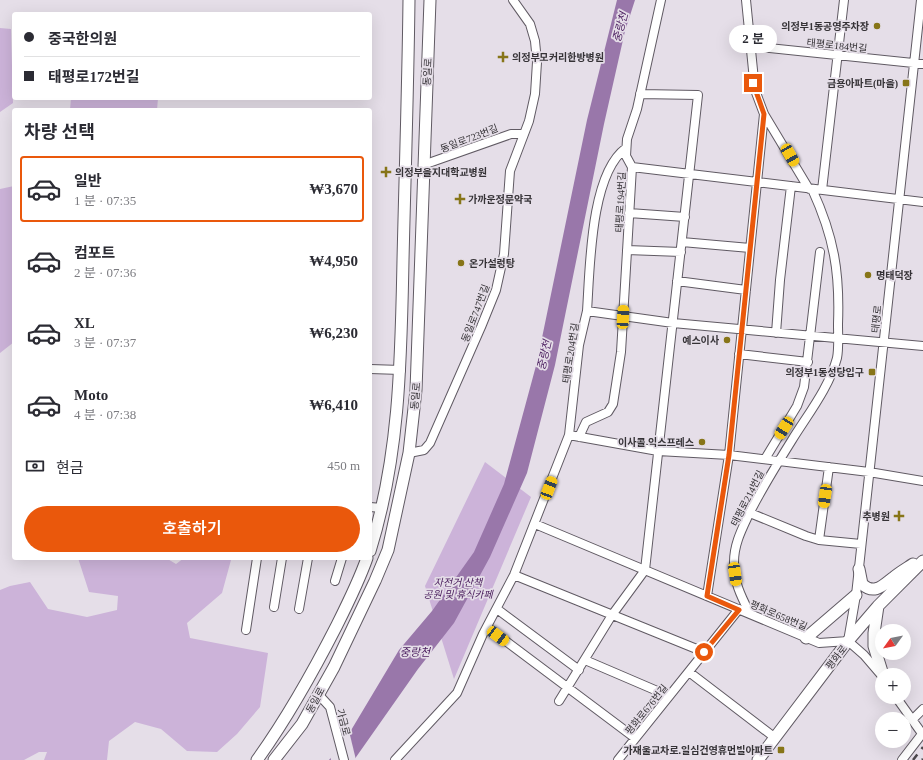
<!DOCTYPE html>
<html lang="ko">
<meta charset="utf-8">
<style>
body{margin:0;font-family:"Times New Roman","Noto Sans KR",serif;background:#f7f7f7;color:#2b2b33;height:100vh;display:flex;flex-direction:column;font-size:15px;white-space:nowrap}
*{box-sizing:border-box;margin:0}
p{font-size:13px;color:#7c7c81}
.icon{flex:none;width:22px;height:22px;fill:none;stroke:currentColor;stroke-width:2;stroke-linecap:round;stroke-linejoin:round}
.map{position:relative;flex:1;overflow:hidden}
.sheet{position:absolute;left:12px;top:108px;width:360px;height:452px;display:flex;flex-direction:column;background:#fff;border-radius:4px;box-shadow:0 4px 16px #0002}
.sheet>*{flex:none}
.guide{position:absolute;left:12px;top:12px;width:360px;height:88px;border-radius:4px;box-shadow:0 4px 16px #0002;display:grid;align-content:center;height:88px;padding:0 12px;background:#fff}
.needle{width:26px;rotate:237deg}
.buttons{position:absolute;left:875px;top:624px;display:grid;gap:8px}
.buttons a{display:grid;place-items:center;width:36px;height:36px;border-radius:50%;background:#fff;box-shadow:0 4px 16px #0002;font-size:20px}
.end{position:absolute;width:18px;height:18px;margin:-9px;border:5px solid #ea580c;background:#fff;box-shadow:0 0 0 2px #fff}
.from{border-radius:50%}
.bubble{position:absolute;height:28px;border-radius:14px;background:#fff;box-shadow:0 4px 16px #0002;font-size:13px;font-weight:600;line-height:28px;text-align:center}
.car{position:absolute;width:12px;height:24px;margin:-12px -6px;border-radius:5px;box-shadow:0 0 3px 1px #0007;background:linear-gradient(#f5c518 24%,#345 0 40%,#f5c518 0 76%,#345 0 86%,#f5c518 0)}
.guide b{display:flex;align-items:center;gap:14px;height:38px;font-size:15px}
.guide b+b{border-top:1px solid #e1e1e2}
.guide i{width:10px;height:10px;background:#2b2b33}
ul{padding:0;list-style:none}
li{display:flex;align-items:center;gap:12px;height:66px;margin:0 8px 6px;padding:0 4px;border:2px solid transparent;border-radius:4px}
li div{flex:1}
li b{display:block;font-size:15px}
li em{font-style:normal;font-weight:600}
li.current{border-color:#ea580c}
li>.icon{width:36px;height:36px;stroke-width:1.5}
h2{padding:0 12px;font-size:18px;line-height:48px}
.pay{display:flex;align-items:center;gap:10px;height:44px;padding:0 12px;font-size:15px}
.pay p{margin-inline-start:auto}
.action{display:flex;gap:8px;margin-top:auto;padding:8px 12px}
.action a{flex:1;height:46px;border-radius:24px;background:#ea580c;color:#fff;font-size:16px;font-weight:600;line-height:46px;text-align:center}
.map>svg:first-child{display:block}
</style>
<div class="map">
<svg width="923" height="760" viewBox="0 0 923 760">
<rect width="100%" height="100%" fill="#e5dee8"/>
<path fill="#ccb3d9" d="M0,28L11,29L13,103L0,112Z
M71,98H158L157,110H70Z
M14,186V342L0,353V189Z
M485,462L531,497L454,679L425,586Z
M78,558H166L176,564L184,558H230L231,560L222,593L187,623L190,638L268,653L260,707L237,734L217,752L187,751L161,729L135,722L109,741L107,760H44L47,752H39L24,760H0V590L10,586L30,582L48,609L87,617L117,610L118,596L89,592Z"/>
<path fill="#97a" d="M617,0H635L625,31L604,124L555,365L527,473L490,557L454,623L418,669L354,760H329L347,737L399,650L432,611L474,552L504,484L537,362L587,120Z"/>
<path fill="#e5dee8" d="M349,731L356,760H331L330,756Z"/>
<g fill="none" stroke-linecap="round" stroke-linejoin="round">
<defs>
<path id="street" d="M746,0L755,90L764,114L809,189
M750,46L923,64
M640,94L698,95L645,570
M423,165L511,134H523
M632,167L923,202
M632,167L626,156L627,139L637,109L661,0
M822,190L844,0
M629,213L685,217
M682,242L750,248
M627,250L681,252
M677,281L746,290
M587,311C590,269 590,174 626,148
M776,333L780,280L791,186
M739,354L808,362
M370,369L401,370
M569,435L658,451L729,455L869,472L923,481
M579,437L586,422L608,412L613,404L621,352L632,167
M409,453L424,450L430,443L481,327L496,290L504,254L510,171L529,121L535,94L537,62L535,41L530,24L513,0
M765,459L797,406L804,387L820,252
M370,507L382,508
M750,513L806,536L819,540L861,544
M535,524L819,643L848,641
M819,540L829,467
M514,575L704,652
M335,581L342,558
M707,596L729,455L764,114
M274,607L282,558
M299,609L308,558
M497,609L579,670
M750,614C742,598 733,581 734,562C734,544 742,529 749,514C762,488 777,464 792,440C808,414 829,388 837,358C839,348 838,335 838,324C840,272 834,237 812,189
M487,627L635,738
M246,630L257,558
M848,641L856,595L921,0
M848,641L864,655L882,676
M585,660L669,696
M689,672L774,737
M318,694L330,707L344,760
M896,697L923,735
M559,701L612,615L645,570
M912,720L923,709
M395,760L457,693L483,634L514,575L569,435L579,345L587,311L673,323L923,346
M618,760L739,609
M902,760L922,734"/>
<path id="secondary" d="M370,551C400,455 401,359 403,260C405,174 408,87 409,0
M859,569L862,584C875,596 884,584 894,577C900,572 907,568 913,564
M878,606L874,633V646L883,675
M806,638L856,595
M257,760C288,717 313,672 337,625C348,603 359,581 367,558
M274,760L302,724L334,667L375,581L388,550L409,453L416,390L430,0
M758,760L848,641L878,606L923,561"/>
</defs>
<use href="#street" stroke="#605a63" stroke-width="10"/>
<use href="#secondary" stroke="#605a63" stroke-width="13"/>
<use href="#street" stroke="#fff" stroke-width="8"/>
<use href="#secondary" stroke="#fff" stroke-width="11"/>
<path stroke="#4a464b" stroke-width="2.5" stroke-dasharray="7 7" stroke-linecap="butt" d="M913,760L923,747
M922,760L923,759"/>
</g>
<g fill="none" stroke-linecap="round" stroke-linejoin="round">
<path stroke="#ea580c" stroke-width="5" d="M704,652L739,610L707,596L729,455L764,114L753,83"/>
</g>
<g fill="#877518" stroke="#e5dee8" stroke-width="1.5">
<circle cx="877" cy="26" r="4"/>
<path d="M501 51h4v4h4v4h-4v4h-4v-4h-4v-4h4z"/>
<rect x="902" y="79" width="8" height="8" rx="2"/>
<path d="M384 166h4v4h4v4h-4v4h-4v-4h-4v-4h4z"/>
<path d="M458 193h4v4h4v4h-4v4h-4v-4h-4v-4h4z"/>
<circle cx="461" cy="263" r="4"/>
<circle cx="868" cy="275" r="4"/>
<circle cx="727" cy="340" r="4"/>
<rect x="868" y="368" width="8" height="8" rx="2"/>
<circle cx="702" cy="442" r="4"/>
<path d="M897 510h4v4h4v4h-4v4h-4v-4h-4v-4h4z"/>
<rect x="777" y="746" width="8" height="8" rx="2"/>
</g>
<g text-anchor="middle" stroke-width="3.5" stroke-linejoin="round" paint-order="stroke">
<g font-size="10" font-weight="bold" fill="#353236" stroke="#e5dee8" text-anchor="end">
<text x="869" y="30">의정부1동공영주차장</text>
<text x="512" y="61" text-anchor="start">의정부모커리한방병원</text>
<text x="898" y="87">금용아파트(마을)</text>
<text x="395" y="176" text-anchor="start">의정부을지대학교병원</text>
<text x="468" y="203" text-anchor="start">가까운정문약국</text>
<text x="469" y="267" text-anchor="start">온가설렁탕</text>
<text x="876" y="279" text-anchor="start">명태덕장</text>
<text x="719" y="344">예스이사</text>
<text x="864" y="376">의정부1동성당입구</text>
<text x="694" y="446">이사콜 익스프레스</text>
<text x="890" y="520">추병원</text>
<text x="773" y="754">가재울교차로.일심건영휴먼빌아파트</text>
</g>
<g font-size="10" fill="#353236" stroke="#e5dee8">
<text transform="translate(837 45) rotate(6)" y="4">태평로184번길</text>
<text transform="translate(427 72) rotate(-87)" y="4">동일로</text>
<text transform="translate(469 138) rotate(-21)" y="4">동일로723번길</text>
<text transform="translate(620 202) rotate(-87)" y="4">태평로194번길</text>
<text transform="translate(475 313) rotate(-69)" y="4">동일로747번길</text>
<text transform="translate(876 319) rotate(-84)" y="4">태평로</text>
<text transform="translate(570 353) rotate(-81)" y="4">태평로204번길</text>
<text transform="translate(415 396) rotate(-85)" y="4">동일로</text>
<text transform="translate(747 498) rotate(-63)" y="4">태평로214번길</text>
<text transform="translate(779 615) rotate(23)" y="4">평화로658번길</text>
<text transform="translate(836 657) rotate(-52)" y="4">평화로</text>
<text transform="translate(315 700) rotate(-62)" y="4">동일로</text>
<text transform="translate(646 709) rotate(-51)" y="4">평화로676번길</text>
<text transform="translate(344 722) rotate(75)" y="4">가금로</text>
</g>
<g font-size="10" font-style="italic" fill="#451858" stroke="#e5dee8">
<text x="458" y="586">자전거 산책<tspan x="458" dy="12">공원 및 휴식카페</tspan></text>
</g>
<g font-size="11" font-style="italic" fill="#4e2262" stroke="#e5dee8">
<text transform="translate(620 27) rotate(-75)" y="4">중랑천</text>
<text transform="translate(544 355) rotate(-77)" y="4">중랑천</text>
<text x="415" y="656">중랑천</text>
</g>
</g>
</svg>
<div class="buttons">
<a><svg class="needle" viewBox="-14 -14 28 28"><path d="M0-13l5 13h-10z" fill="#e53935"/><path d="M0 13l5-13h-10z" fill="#7c7c81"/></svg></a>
<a>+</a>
<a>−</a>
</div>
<i class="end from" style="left:704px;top:652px"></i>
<i class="end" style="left:753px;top:83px"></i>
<div class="bubble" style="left:729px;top:25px;width:48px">2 분</div>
<i class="car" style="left:790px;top:155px;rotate:150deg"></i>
<i class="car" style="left:623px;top:317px;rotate:3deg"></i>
<i class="car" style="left:784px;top:428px;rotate:212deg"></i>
<i class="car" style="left:549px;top:488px;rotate:21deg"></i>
<i class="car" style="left:825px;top:496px;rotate:188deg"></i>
<i class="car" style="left:735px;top:574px;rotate:172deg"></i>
<i class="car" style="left:498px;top:636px;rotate:127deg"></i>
<div class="guide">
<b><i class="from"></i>중국한의원</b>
<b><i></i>태평로172번길</b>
</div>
<section class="sheet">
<h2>차량 선택</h2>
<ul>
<li class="current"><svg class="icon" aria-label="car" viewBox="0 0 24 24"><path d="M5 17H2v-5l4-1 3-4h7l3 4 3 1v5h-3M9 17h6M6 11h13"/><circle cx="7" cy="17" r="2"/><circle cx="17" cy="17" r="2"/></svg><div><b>일반</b><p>1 분 · 07:35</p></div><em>₩3,670</em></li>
<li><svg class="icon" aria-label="car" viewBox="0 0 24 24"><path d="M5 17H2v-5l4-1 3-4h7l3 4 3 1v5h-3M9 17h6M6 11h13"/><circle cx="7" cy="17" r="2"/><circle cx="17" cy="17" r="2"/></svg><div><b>컴포트</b><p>2 분 · 07:36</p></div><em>₩4,950</em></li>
<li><svg class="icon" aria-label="car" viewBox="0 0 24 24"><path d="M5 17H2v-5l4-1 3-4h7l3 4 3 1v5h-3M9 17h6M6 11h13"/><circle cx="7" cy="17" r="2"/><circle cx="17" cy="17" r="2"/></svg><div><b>XL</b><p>3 분 · 07:37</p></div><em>₩6,230</em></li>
<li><svg class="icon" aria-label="car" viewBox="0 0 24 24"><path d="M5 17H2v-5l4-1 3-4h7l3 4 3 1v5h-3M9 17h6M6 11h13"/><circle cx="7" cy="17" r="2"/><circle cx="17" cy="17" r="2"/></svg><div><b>Moto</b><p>4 분 · 07:38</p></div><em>₩6,410</em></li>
</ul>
<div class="pay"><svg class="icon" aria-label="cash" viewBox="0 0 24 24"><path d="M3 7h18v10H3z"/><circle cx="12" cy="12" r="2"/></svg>현금<p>450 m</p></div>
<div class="action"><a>호출하기</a></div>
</section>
</div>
